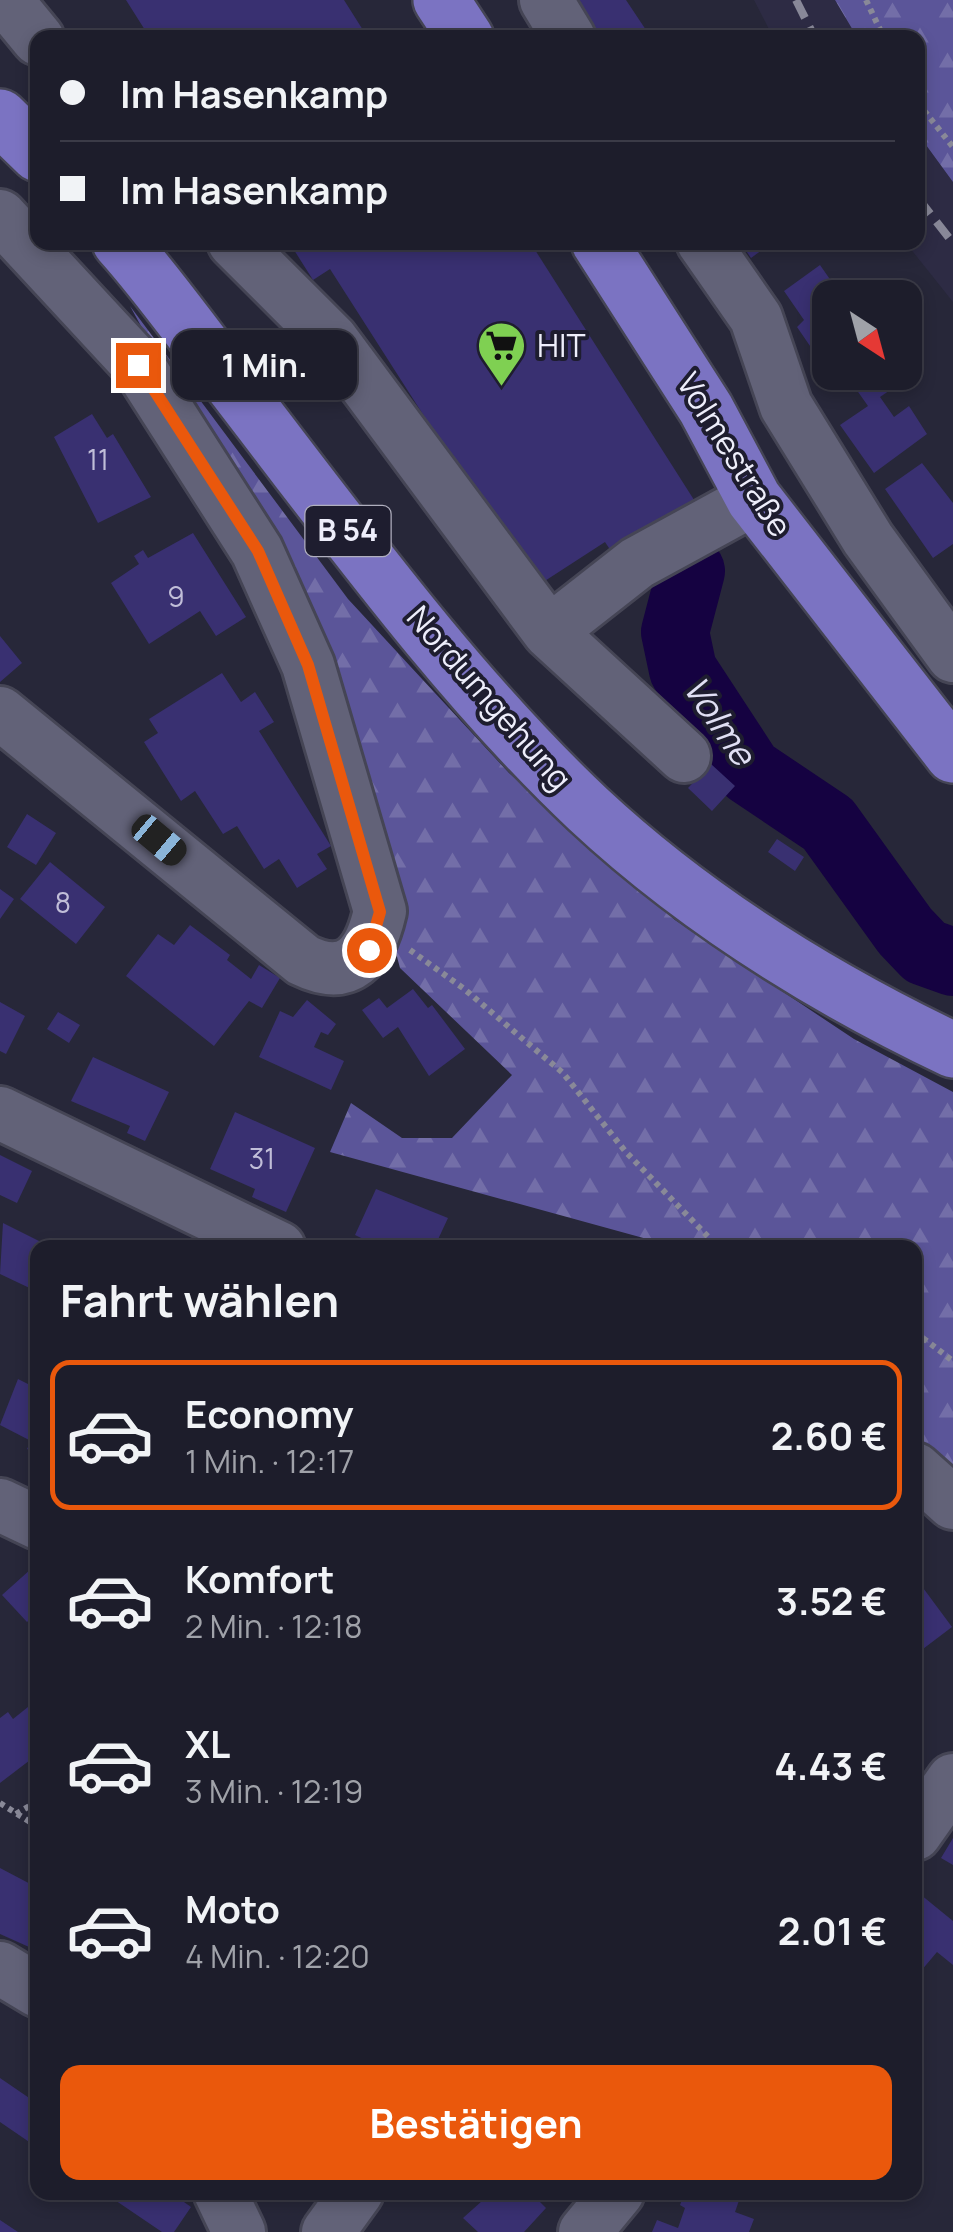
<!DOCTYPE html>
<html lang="de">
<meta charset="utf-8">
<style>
body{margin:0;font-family:Manrope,sans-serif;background:#252633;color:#f1f3f6;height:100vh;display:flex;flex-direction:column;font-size:38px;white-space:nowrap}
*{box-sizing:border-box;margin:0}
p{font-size:32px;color:#a0a2a9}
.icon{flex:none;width:55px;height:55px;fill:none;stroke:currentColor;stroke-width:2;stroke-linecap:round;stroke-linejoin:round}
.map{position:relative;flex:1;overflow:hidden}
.sheet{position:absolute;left:30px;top:1240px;width:892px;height:960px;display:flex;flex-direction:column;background:#1d1d2b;border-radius:20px;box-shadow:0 5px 15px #0003,0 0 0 2px #3b3b47}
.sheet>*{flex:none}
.guide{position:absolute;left:30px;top:30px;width:895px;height:220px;border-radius:20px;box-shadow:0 5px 15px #0003,0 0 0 2px #3b3b47;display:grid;align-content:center;height:220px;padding:0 30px;background:#1d1d2b}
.needle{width:65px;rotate:144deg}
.buttons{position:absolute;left:812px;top:280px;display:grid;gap:20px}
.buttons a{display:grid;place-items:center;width:110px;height:110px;border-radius:20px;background:#1d1d2b;box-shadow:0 5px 15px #0003,0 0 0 2px #3b3b47;font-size:50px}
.end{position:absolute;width:45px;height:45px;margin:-22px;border:12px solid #ea580c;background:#fff;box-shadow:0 0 0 5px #fff}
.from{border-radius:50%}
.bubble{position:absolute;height:70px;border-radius:20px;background:#1d1d2b;box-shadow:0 5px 15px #0003,0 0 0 2px #3b3b47;font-size:32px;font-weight:700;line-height:70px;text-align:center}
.car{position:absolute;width:30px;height:60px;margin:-30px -15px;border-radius:12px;box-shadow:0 0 8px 2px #0007;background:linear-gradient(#222 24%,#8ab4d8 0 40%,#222 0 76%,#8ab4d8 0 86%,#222 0)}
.guide b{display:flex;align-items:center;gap:35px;height:95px;font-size:38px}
.guide b+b{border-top:2px solid #3b3b47}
.guide i{width:25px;height:25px;background:#f1f3f6}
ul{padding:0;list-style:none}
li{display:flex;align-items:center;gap:30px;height:150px;margin:0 20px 15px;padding:0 10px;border:5px solid transparent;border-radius:20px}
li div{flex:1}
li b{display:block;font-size:38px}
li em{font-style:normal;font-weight:700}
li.active{border-color:#ea580c}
li>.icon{width:90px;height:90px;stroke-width:1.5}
h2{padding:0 30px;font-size:45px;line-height:120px}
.button{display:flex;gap:20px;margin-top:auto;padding:20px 30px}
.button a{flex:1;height:115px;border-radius:20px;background:#ea580c;color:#fff;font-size:40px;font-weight:700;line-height:115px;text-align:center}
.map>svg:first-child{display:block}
</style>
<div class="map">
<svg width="953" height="2232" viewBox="0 0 953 2232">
<defs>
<pattern id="forest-firs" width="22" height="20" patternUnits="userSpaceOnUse" patternTransform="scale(2.5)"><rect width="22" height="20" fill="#5b5599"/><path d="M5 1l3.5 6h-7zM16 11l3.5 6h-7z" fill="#736ea8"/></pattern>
</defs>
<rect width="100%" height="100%" fill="#272739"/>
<path fill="#2d2b44" d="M754,0H835L857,37H773Z
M918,134L953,182V302L906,243L918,242Z"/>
<path fill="url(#forest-firs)" d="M835,0H953V182L918,134V38L857,37Z
M130,306L348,599L509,773L675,920L854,1039L953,1092V1466L915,1437V1248L646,1247L647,1239L330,1152L351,1103L402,1138H452L512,1075L400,968L312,637Z"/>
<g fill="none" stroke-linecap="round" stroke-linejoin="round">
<path stroke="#150241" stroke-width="68" d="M691,571L675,632L683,670L749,771L828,824L905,931L925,952L953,962"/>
</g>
<path fill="#393071" d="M126,0H344L368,38H150Z
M572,0H626L650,36L596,38Z
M289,242H530L696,503L673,519L661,517L657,526L613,554L605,542L534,588L330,269L313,280Z
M740,242H773L751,258Z
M820,265L843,298H830V356L821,362L797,327L804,320L784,291Z
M880,372H886L896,386L880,397L894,417L909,406L927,434L874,473L840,425L868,406L856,389Z
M92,414L107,438L113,434L151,497L98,523L54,437Z
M922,463L953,503V544L933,558L885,489Z
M193,533L246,617L216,636L200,611L149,644L111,583L139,564L134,556L143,550L148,558Z
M0,636L22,663L0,682Z
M222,673L241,702L255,692L274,722L259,731L331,846L317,854L327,869L297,888L279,859L264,869L237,826L223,834L195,791L181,801L144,742L158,733L149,719Z
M711,764L735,786L712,811L688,788Z
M27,814L56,833L36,865L7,847Z
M777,839L804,857L795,871L768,852Z
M50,862L105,907L76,944L20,899Z
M0,889L14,899L0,919Z
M190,925L230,955L227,960L251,979L259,965L280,978L262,1008L249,1001L214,1046L126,976L158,934L174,945Z
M413,989L428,1008L432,1005L465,1049L429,1076L398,1027L383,1038L362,1010L379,998L387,1008Z
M307,1000L336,1024L328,1035L321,1032L314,1047L344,1061L331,1090L259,1057L280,1011L293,1017Z
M0,1002L25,1016L6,1054L0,1051Z
M58,1012L80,1025L69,1043L47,1029Z
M93,1057L169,1092L145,1141L127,1133L130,1126L71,1101Z
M235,1112L315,1148L286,1212L252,1197L255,1189L210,1169Z
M0,1155L32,1171L17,1203L0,1195Z
M376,1189L448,1218L434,1248H382L355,1235Z
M3,1223L53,1248H38V1292L0,1274Z
M18,1379L38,1389V1454L27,1449L31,1441L0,1425Z
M31,1569L34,1573L38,1570V1612L27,1622L2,1595Z
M915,1577L952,1627L915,1655Z
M38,1699V1754L0,1783V1718L8,1712L13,1719Z
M953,1838V1865L941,1858Z
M0,1868L38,1888V1951L0,1934Z
M915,1890L953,1921V1965L937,1952L915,1978Z
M0,2078L38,2104V2148L0,2122Z
M103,2192H170L191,2207L174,2232H162Z
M492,2192H530L546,2208L524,2232H478L463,2218Z
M685,2192H742L735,2212L754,2219L749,2232H652L657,2220L678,2228L685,2208L680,2205Z
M0,2220L18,2232H0Z"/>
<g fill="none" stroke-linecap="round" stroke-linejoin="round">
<defs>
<path id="minor" d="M6,0L38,39
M546,0L569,38
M0,216L138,365L257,551L308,665L380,911C370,955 350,983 303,960L0,713
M234,242L332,340L549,632L637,563L754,499
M703,242L756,318L786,406L868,539L953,656
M549,632L684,756
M0,1113L279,1248
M915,1469L953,1503
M0,1505L38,1523
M915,1834L953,1780
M0,1968L38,1991
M220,2192L239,2232
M328,2232L357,2192
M585,2232L618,2192"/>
<path id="major" d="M441,0L466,38
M0,117L38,154
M120,242C156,282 186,325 219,367C333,514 452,681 588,809C694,908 823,988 953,1050
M599,242L706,409L754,499L953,755"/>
</defs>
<use href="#minor" stroke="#454555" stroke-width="58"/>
<use href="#major" stroke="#454555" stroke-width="60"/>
<path stroke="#898998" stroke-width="6" stroke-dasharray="5 5" stroke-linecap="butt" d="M866,0L884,38
M918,103L953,147
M410,950L463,988L563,1073L625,1151L719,1248
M915,1332L953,1361
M0,1803L38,1827
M16,1814L38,1801"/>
<use href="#minor" stroke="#626278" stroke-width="52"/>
<use href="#major" stroke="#7b73c2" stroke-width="55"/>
<path stroke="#888898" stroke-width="8" stroke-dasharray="20 10" stroke-linecap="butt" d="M796,0L815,38
M918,198L953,243"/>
</g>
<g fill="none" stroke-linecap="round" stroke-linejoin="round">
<path stroke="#ea580c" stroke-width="12" d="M138,365L258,551L308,665L380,912L369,950"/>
</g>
<defs>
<symbol id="supermarket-pin" viewBox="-11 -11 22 30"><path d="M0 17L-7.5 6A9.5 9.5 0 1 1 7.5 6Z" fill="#7fd052" stroke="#1e1d2f"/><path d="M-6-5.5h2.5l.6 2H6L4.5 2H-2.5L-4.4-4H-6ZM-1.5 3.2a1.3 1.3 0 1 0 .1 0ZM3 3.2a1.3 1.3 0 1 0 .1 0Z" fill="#111"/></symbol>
</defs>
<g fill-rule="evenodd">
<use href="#supermarket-pin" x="474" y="318" width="55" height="75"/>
</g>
<g text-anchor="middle" stroke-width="8" stroke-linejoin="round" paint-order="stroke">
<g font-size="28" fill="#c1bed8">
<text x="98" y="470">11</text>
<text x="176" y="607">9</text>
<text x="63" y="913">8</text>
<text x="262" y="1169">31</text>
</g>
<rect fill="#1e1d2f" stroke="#b0afbe" stroke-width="2.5" x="305.5" y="506" width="85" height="50" rx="8"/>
<g font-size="30" font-weight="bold" fill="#eeeefb">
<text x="348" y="541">B 54</text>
</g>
<g font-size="32" fill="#eeeefb" stroke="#1e1d2f" text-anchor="start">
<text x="537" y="357">HIT</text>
</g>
<g font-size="32" fill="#eeeefb" stroke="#1e1d2f">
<text transform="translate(734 455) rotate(58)" y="11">Volmestraße</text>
<text transform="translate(489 698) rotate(49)" y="11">Nordumgehung</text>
</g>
<g font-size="35" font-style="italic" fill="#e0dff4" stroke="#1e1d2f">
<text transform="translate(719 721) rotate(56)" y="12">Volme</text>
</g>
</g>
</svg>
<div class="buttons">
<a><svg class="needle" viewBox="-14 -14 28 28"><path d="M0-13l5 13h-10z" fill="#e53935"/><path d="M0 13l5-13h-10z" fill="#a0a2a9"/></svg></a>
</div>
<i class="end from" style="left:369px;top:950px"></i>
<i class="end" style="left:138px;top:365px"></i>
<div class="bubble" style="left:172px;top:330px;width:185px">1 Min.</div>
<i class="car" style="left:159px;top:840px;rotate:130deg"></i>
<div class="guide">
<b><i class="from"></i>Im Hasenkamp</b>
<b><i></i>Im Hasenkamp</b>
</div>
<section class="sheet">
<h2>Fahrt wählen</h2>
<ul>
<li class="active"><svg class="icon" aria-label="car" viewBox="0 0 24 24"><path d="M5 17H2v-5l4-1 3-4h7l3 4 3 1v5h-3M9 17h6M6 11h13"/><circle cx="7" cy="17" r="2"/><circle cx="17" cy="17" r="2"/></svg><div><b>Economy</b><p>1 Min. · 12:17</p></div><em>2.60 €</em></li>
<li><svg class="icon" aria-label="car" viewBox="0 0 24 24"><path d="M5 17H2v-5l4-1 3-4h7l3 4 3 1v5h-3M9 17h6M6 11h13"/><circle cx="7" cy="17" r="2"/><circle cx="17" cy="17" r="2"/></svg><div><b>Komfort</b><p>2 Min. · 12:18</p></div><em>3.52 €</em></li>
<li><svg class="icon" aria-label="car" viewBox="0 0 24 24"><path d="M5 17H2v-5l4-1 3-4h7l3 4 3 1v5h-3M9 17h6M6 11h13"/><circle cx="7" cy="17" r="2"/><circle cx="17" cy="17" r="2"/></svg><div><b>XL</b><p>3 Min. · 12:19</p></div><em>4.43 €</em></li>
<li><svg class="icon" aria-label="car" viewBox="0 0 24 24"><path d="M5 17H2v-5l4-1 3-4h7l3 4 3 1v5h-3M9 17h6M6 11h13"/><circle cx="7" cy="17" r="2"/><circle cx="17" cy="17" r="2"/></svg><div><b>Moto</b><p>4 Min. · 12:20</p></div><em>2.01 €</em></li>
</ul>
<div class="button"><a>Bestätigen</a></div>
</section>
</div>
